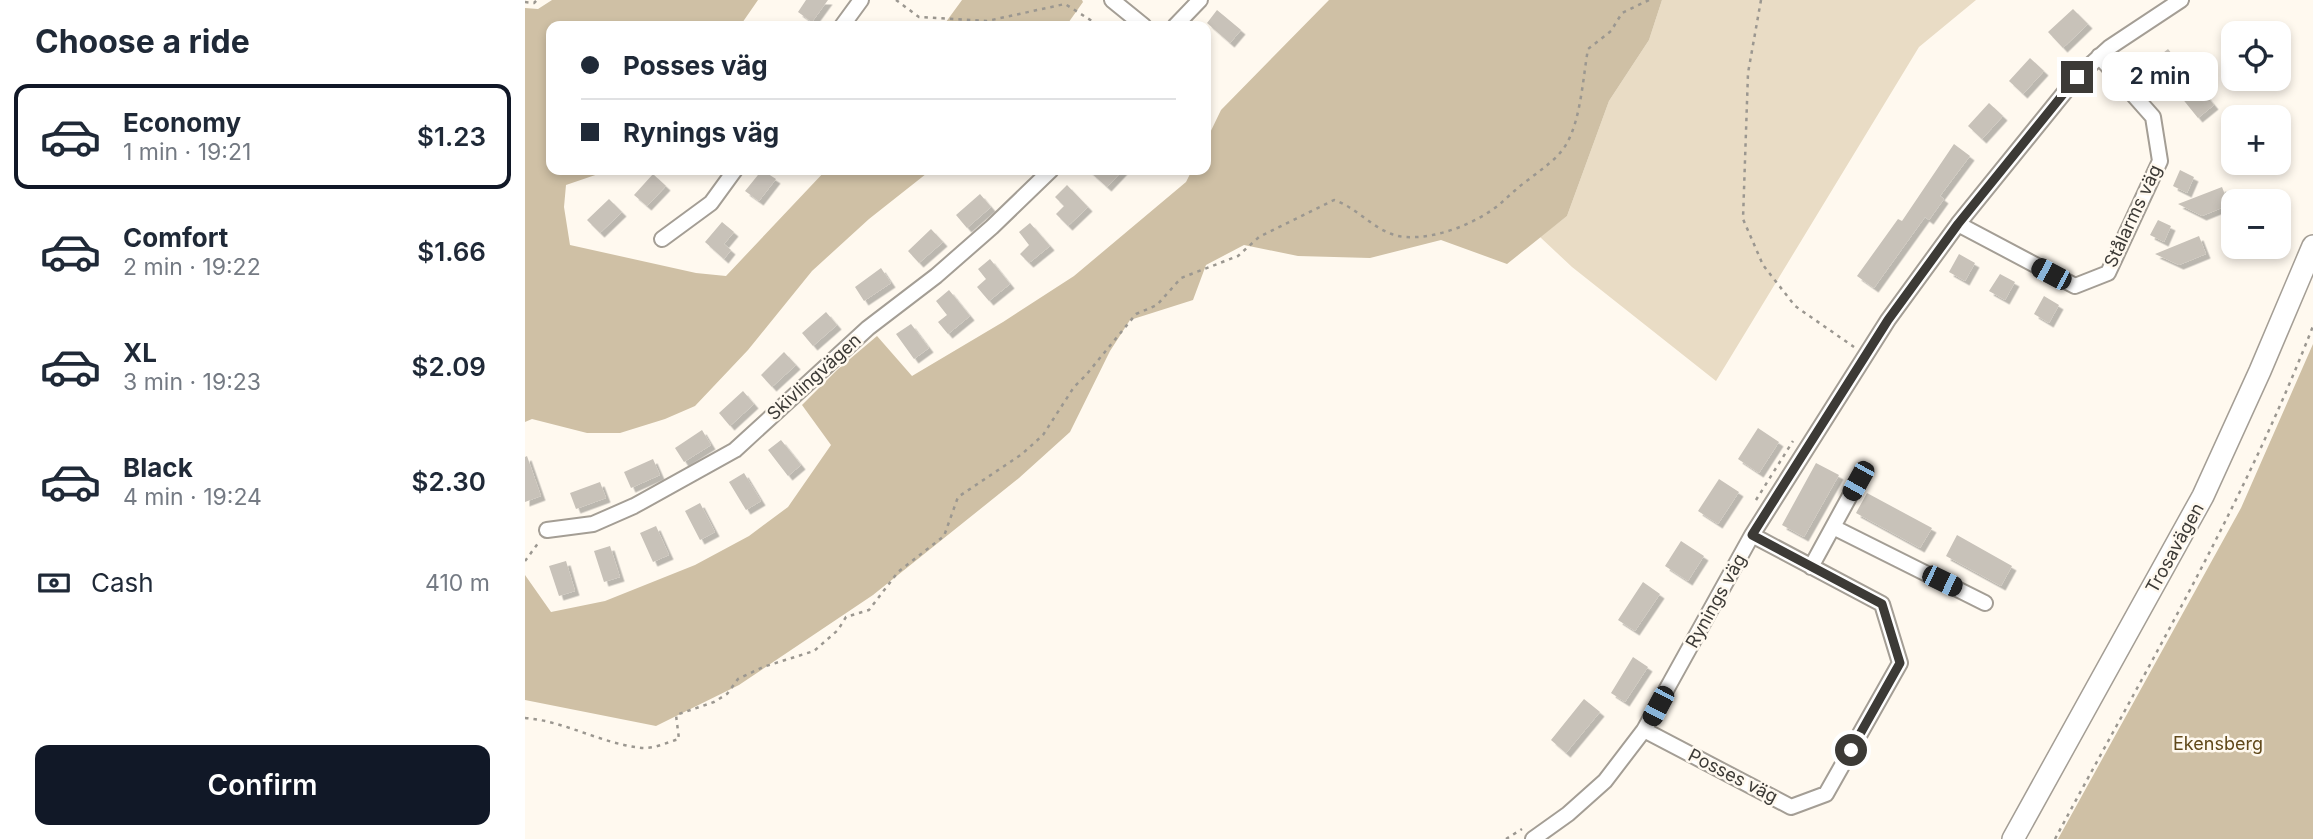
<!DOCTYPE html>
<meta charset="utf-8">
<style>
body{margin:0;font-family:Inter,sans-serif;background:#f2f2f3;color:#1f2937;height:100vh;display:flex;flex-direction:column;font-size:26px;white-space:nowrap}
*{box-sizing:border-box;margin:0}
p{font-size:23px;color:#747a83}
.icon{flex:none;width:38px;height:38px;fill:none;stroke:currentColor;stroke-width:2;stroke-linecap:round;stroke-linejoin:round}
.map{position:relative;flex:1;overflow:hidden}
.panel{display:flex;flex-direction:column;background:#fff;width:525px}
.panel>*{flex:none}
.banner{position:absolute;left:21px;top:21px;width:665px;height:154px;border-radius:14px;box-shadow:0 4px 10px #0003;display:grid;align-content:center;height:154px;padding:0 35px;background:#fff}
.tools{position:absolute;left:1696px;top:21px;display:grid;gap:14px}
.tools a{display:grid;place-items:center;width:70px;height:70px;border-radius:14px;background:#fff;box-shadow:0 4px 10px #0003;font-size:35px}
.end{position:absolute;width:32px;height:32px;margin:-16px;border:9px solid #3c3a36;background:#fff;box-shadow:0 0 0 4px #fff}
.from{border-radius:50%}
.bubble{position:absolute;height:49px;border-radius:14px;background:#fff;box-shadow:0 4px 10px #0003;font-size:23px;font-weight:600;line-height:49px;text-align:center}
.car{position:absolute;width:21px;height:42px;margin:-21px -10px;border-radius:9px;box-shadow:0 0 5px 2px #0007;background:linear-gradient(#222 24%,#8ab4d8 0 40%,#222 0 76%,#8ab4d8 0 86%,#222 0)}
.banner b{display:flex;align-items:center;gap:24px;height:66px;font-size:26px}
.banner b+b{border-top:2px solid #e0e1e3}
.banner i{width:18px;height:18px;background:#1f2937}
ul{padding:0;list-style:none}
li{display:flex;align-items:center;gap:21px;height:105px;margin:0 14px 10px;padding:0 21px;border:4px solid transparent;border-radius:14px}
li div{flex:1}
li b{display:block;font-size:26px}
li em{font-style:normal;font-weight:600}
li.current{border-color:#111827}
li>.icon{width:63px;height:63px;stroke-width:1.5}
h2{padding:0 35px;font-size:32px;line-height:84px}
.pay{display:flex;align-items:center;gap:18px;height:77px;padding:0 35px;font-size:26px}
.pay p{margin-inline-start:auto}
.cta{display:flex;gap:14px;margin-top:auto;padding:14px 35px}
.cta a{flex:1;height:80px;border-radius:14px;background:#111827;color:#fff;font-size:28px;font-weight:600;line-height:80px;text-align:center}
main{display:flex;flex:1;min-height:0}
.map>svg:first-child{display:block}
</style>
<main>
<section class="panel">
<h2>Choose a ride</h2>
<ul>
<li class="current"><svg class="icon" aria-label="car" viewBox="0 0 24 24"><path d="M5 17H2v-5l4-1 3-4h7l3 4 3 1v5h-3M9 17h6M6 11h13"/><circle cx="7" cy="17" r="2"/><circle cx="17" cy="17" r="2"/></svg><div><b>Economy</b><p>1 min · 19:21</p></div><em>$1.23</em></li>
<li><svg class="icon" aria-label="car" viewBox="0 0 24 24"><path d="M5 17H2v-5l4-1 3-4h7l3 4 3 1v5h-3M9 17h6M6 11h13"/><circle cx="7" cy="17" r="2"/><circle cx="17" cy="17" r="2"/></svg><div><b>Comfort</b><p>2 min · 19:22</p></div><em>$1.66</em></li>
<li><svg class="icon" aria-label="car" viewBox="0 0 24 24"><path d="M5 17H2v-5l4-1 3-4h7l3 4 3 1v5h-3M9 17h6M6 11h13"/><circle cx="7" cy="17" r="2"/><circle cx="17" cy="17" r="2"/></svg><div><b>XL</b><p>3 min · 19:23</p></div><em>$2.09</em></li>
<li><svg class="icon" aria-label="car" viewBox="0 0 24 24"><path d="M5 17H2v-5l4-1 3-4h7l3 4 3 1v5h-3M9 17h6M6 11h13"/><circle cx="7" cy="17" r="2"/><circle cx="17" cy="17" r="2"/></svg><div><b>Black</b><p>4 min · 19:24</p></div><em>$2.30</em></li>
</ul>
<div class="pay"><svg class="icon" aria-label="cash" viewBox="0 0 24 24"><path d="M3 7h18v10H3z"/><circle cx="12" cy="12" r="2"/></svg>Cash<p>410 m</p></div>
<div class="cta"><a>Confirm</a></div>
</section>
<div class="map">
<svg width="1788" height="839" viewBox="0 0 1788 839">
<defs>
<filter id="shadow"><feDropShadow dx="4.5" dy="4.5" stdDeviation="0" flood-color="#0004"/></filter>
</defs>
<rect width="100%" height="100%" fill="#fff9ef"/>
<path fill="#e9dcc5" d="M1137,0H1451L1394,47L1191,381L1047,267L1015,237L1042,216L1084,101L1124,40Z"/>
<path fill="#cfc0a5" d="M27,0H233L215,26H26V170H85L41,185L39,207L45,245L171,273L201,276L301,170H406L344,219L287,271L223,350L170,406L140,419L95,433H62L7,419L0,422V8L13,9Z
M437,0H557L558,2L541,26H418Z
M804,0H1137L1124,40L1084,101L1042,216L982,264L916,240L845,258L773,256L719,245L681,265L668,300L605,320L585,351L545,432L494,478L348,595L214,685L131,726L0,700V575L26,612L80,601L170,565L224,536L263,507L306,445L277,405L312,370L352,336L387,376L478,322L549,276L661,182L667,170H681V141L696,110Z
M1788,344V839H1533L1716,508Z"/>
<path fill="#c8c2b9" filter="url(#shadow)" d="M281,0H303L287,22L273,12Z
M1548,9L1563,24L1538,48L1523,32Z
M692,10L716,30L705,43L682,23Z
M1643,49L1689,105L1673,118L1644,82L1640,85L1624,64Z
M1505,58L1519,71L1498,94L1484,81Z
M1464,103L1478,116L1457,139L1443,126Z
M1429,144L1445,156L1415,196L1419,199L1404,220L1400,217L1349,288L1332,276L1373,219L1377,221Z
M237,170L251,179L234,201L220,191Z
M563,170H598L582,187Z
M1655,170L1669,177L1662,193L1648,186Z
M128,174L141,186L122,206L109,195Z
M542,185L563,207L543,226L531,214L539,206L530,197Z
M1697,187L1704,205L1677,216L1653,204Z
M455,194L466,207L442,228L431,215Z
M84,199L97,212L75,233L62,220Z
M1633,220L1646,226L1639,242L1625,235Z
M197,222L209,232L199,244L206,250L199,259L180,242Z
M505,223L525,246L504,263L495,254L504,245L494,232Z
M406,229L418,242L394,263L383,251Z
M1674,236L1681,254L1654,265L1630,254Z
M1434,254L1450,263L1440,281L1424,272Z
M465,259L485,284L464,301L452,287L461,279L453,269Z
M356,268L366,283L339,301L330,287Z
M1475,274L1490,282L1480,300L1464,291Z
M424,290L445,316L423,334L413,322L422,315L411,301Z
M1519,296L1534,305L1524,323L1509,314Z
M301,312L312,325L288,346L277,333Z
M386,324L404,348L389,359L371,334Z
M259,352L271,365L247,387L236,375Z
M218,391L229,404L205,426L194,413Z
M1233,428L1254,442L1234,473L1213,459Z
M177,430L186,445L159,462L150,448Z
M256,440L276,465L263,476L243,450Z
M2,456L16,496L0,502V457Z
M128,459L135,475L106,488L99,472Z
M1291,463L1314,475L1279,537L1257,525Z
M219,473L236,501L221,510L204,482Z
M1194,479L1214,492L1193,524L1173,511Z
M75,482L81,498L51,509L45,493Z
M1342,493L1407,528L1395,548L1331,513Z
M175,503L190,532L175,540L160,511Z
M131,526L144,555L128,562L115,533Z
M1432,535L1487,566L1476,586L1421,556Z
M1156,541L1179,556L1163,581L1140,566Z
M85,546L95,577L79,582L69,551Z
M41,561L50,591L34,596L24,566Z
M1118,582L1135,594L1110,631L1093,620Z
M1108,657L1123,667L1100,702L1086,693Z
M1059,699L1075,712L1041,753L1026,740Z"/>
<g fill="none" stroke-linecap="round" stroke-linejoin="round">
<defs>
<path id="minor" d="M587,0L619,26
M317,26L336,0
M650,26L675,0
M1433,224L1550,286L1583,273L1635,161L1628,117L1574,56
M137,239L186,203L210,170
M1308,527L1460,603
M22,530L68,524L109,506L210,450L343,328L411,276L467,227L526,170
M1286,567L1333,481
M1119,730L1266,807L1301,794L1375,663L1357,604L1227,535
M1008,839L1043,814L1080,781L1119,730L1227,535L1363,320L1433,224L1552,77L1585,47L1656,0"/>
<path id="secondary" d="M1488,839L1678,496L1735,371L1788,246"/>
</defs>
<use href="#minor" stroke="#a49e95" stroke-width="18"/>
<use href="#secondary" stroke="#a49e95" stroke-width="24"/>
<path stroke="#9b9790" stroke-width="2.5" stroke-dasharray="3.5 5" stroke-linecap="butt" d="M371,0L394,17L462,21L540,4L575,26
M1236,0L1223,73L1218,219L1238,265L1270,306L1329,347
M0,2L9,3L12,0
M1231,500L1268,441
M0,561L14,542
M0,718C40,721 77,744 117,748C129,749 143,742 154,739L151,715L189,702L202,694L213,679L238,667L289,651L313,630L321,617L344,610L373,572L419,536L433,497L497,454L518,435L549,387L561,375L611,314L632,305L656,278L713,256L734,237L809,200C834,208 852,235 880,237C912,239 950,224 975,204C984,196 993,187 1003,180C1018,168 1033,159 1042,143C1056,118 1058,77 1063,49L1086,31L1097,13L1124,0
M981,839L997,829
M1530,839C1620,671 1719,504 1788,326"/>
<use href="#minor" stroke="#fff" stroke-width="14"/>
<use href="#secondary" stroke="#fff" stroke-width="21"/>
</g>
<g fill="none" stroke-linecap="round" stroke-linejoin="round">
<path stroke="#3c3a36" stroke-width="9" d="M1326,750L1375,663L1357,604L1227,535L1363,320L1433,224L1552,77"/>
</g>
<g text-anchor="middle" stroke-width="5" stroke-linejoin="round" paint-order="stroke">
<g font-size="18" fill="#3c3a36" stroke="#fff9ef">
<text transform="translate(1608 216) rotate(-65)" y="6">Stålarms väg</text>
<text transform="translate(289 377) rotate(-42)" y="6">Skivlingvägen</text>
<text transform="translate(1650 548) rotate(-61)" y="6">Trosavägen</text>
<text transform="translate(1191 601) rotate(-61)" y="6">Rynings väg</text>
<text transform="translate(1208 776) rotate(27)" y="6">Posses väg</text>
</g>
<g font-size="18" fill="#60481a" stroke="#fff9ef">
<text x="1693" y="750">Ekensberg</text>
</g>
</g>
</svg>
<div class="tools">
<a><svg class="icon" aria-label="locate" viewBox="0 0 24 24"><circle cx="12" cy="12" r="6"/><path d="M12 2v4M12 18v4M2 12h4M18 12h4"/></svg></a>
<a>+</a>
<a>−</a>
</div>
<i class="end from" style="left:1326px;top:750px"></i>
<i class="end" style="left:1552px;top:77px"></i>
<div class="bubble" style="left:1577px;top:52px;width:116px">2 min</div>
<i class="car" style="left:1526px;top:274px;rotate:298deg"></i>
<i class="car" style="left:1333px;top:481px;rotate:209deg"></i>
<i class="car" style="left:1417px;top:581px;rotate:116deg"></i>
<i class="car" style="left:1133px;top:706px;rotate:208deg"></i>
<div class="banner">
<b><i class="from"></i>Posses väg</b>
<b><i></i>Rynings väg</b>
</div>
</div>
</main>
